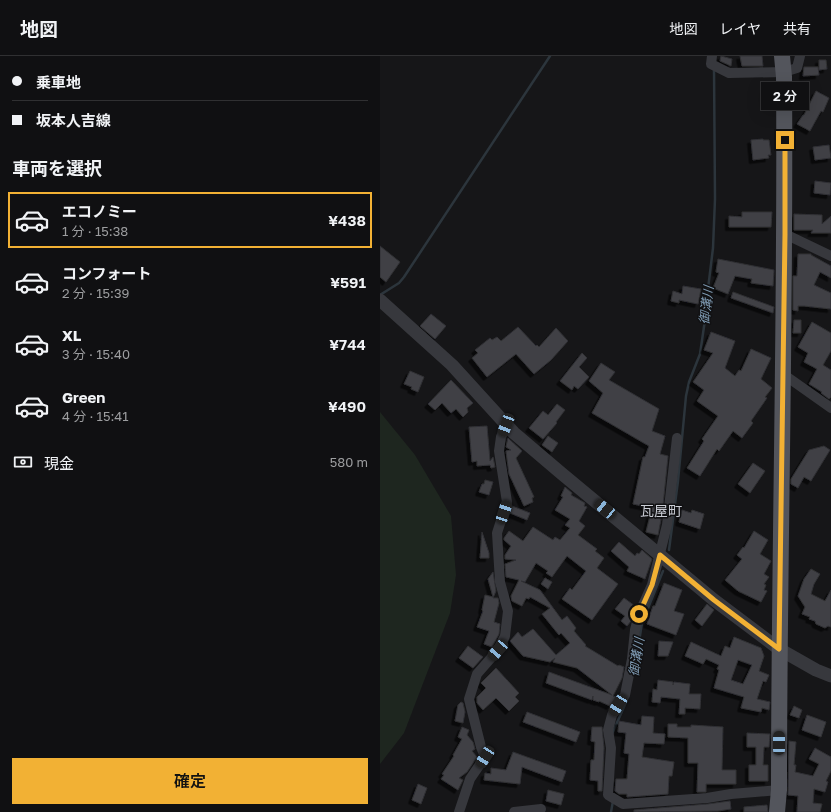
<!DOCTYPE html>
<html lang="ja">
<meta charset="utf-8">
<style>
body{margin:0;font-family:"Golos Text","Noto Sans JP",sans-serif;background:#19191b;color:#f1f3f6;height:100vh;display:flex;flex-direction:column;font-size:15px;white-space:nowrap}
*{box-sizing:border-box;margin:0}
p{font-size:13px;color:#9c9d9f}
.icon{flex:none;width:22px;height:22px;fill:none;stroke:currentColor;stroke-width:2;stroke-linecap:round;stroke-linejoin:round}
.map{position:relative;flex:1;overflow:hidden}
.side{display:flex;flex-direction:column;background:#101012;width:380px}
.side>*{flex:none}
.hud{display:grid;align-content:center;height:88px;padding:0 12px;background:#101012}
.end{position:absolute;width:18px;height:18px;margin:-9px;border:5px solid #f2b134;background:#111;box-shadow:0 0 0 2px #111}
.from{border-radius:50%}
.bubble{position:absolute;height:28px;border-radius:0px;background:#101012;box-shadow:0 4px 16px #0002,0 0 0 1px #303032;font-size:13px;font-weight:600;line-height:28px;text-align:center}
.car{position:absolute;width:12px;height:24px;margin:-12px -6px;border-radius:5px;box-shadow:0 0 3px 1px #0007;background:linear-gradient(#222 24%,#8ab4d8 0 40%,#222 0 76%,#8ab4d8 0 86%,#222 0)}
.hud b{display:flex;align-items:center;gap:14px;height:38px;font-size:15px}
.hud b+b{border-top:1px solid #303032}
.hud i{width:10px;height:10px;background:#f1f3f6}
ul{padding:0;list-style:none}
li{display:flex;align-items:center;gap:12px;height:56px;margin:0 8px 6px;padding:0 4px;border:2px solid transparent;border-radius:0px}
li div{flex:1}
li b{display:block;font-size:15px}
li em{font-style:normal;font-weight:600}
li.current{border-color:#f2b134}
li>.icon{width:36px;height:36px;stroke-width:1.5}
h2{padding:0 12px;font-size:18px;line-height:48px}
.pay{display:flex;align-items:center;gap:10px;height:44px;padding:0 12px;font-size:15px}
.pay p{margin-inline-start:auto}
.button{display:flex;gap:8px;margin-top:auto;padding:8px 12px}
.button a{flex:1;height:46px;border-radius:0px;background:#f2b134;color:#111;font-size:16px;font-weight:600;line-height:46px;text-align:center}
header{display:flex;align-items:center;gap:24px;box-sizing:border-box;height:56px;padding:0 20px;background:#101012;border-bottom:1px solid #303032}
header strong{font-size:19px}
nav{display:flex;gap:22px;margin-inline-start:auto;font-size:14px}
main{display:flex;flex:1;min-height:0}
.map>svg:first-child{display:block}
</style>
<header>
<strong>地図</strong>
<nav><a>地図</a><a>レイヤ</a><a>共有</a></nav>
</header>
<main>
<section class="side">
<div class="hud">
<b><i class="from"></i>乗車地</b>
<b><i></i>坂本人吉線</b>
</div>
<h2>車両を選択</h2>
<ul>
<li class="current"><svg class="icon" aria-label="car" viewBox="0 0 24 24"><path d="M5 17H2v-5l4-1 3-4h7l3 4 3 1v5h-3M9 17h6M6 11h13"/><circle cx="7" cy="17" r="2"/><circle cx="17" cy="17" r="2"/></svg><div><b>エコノミー</b><p>1 分 · 15:38</p></div><em>¥438</em></li>
<li><svg class="icon" aria-label="car" viewBox="0 0 24 24"><path d="M5 17H2v-5l4-1 3-4h7l3 4 3 1v5h-3M9 17h6M6 11h13"/><circle cx="7" cy="17" r="2"/><circle cx="17" cy="17" r="2"/></svg><div><b>コンフォート</b><p>2 分 · 15:39</p></div><em>¥591</em></li>
<li><svg class="icon" aria-label="car" viewBox="0 0 24 24"><path d="M5 17H2v-5l4-1 3-4h7l3 4 3 1v5h-3M9 17h6M6 11h13"/><circle cx="7" cy="17" r="2"/><circle cx="17" cy="17" r="2"/></svg><div><b>XL</b><p>3 分 · 15:40</p></div><em>¥744</em></li>
<li><svg class="icon" aria-label="car" viewBox="0 0 24 24"><path d="M5 17H2v-5l4-1 3-4h7l3 4 3 1v5h-3M9 17h6M6 11h13"/><circle cx="7" cy="17" r="2"/><circle cx="17" cy="17" r="2"/></svg><div><b>Green</b><p>4 分 · 15:41</p></div><em>¥490</em></li>
</ul>
<div class="pay"><svg class="icon" aria-label="cash" viewBox="0 0 24 24"><path d="M3 7h18v10H3z"/><circle cx="12" cy="12" r="2"/></svg>現金<p>580 m</p></div>
<div class="button"><a>確定</a></div>
</section>
<div class="map">
<svg width="451" height="756" viewBox="0 0 451 756">
<defs>
<filter id="shadow"><feDropShadow dx="-3.5" dy="3.5" stdDeviation="0" flood-color="#0009"/></filter>
</defs>
<rect width="100%" height="100%" fill="#161618"/>
<path fill="#1e261f" d="M0,356L35,399L71,460L76,519L70,557L24,677L0,708Z"/>
<g fill="none" stroke-linecap="round" stroke-linejoin="round">
<path stroke="#2c353c" stroke-width="2.5" d="M0,239L19,227L24,221L170,0
M289,494L298,425L306,340L309,326L320,298L326,257L327,241L333,192L335,143L334,12
M258,592L262,567L283,515
M232,678L247,644
M231,756L233,745"/>
</g>
<path fill="#404145" stroke="#303034" fill-rule="evenodd" filter="url(#shadow)" d="M341,0L352,3L351,10L340,5Z
M360,0H382L383,10H362Z
M439,4H446L447,13L439,14Z
M424,11H438L439,19L423,20Z
M436,35L449,42L443,56L441,55L430,75L417,68L423,59H424Z
M383,83V84H389L391,99H388L389,102L373,104L371,84Z
M449,89L451,102L435,104L433,91Z
M435,125L451,127L450,139L434,137Z
M362,156H392L391,171H349V160L362,161Z
M414,158L442,159V168L451,160V177H431L433,174H414Z
M0,190L20,206L6,226L0,221Z
M418,198H431V199L451,210V222L440,216L434,229L451,237V253L424,250H418V255L413,254V220H417Z
M338,203L394,214L393,230L371,227L372,223L355,220L348,238L333,232L339,217L336,216Z
M303,230L321,233L318,248L299,244V247L291,245L293,235L302,238Z
M353,236L394,251L393,257L351,242Z
M51,258L66,270L55,283L40,270Z
M414,264H421V277H413Z
M432,266L451,277V295L443,309L451,314V341L449,343L441,337L442,336L429,328L437,313L424,306L428,297L418,291Z
M138,271L156,290L157,289L159,291L176,272L188,285L171,304L154,318L136,298L107,321L92,302L98,297L95,294L110,282L112,284L117,281L121,285Z
M331,276L355,285L345,312L355,320L359,314L361,315L371,293L391,302L381,323L392,332L385,341L387,342L371,365L373,367L362,382L353,375L339,395L337,393L320,420L307,412L324,385L322,383L338,360L317,345L324,334L313,326L333,297L324,294Z
M202,297L207,302L199,311L209,321L198,333L194,330L192,334L180,325Z
M221,307L235,316L229,324L279,353L272,375L285,380L280,398L288,400L283,449L279,448L276,462L281,463L278,479L266,476L272,452L253,448L263,401H265L269,390L212,357L223,337L209,325Z
M30,315L44,321L38,336L31,333L32,331L24,328Z
M71,324L93,347L87,352L88,356L83,361L76,353L71,357L62,347L55,354L48,348Z
M177,348L185,354L176,366L177,367L163,383L149,372L163,355L168,359Z
M107,370L110,405L113,401L115,411L111,412L110,409L97,410V405L92,406L89,371Z
M168,380L178,387L172,396L162,389Z
M128,382L142,395L136,402L154,441L152,442L153,446L144,450L129,418L126,395L131,394L126,391Z
M444,390L450,394L431,425L424,421L418,432L411,428V423L429,394Z
M373,407L385,415L370,437L358,428Z
M105,424L113,426L109,439L99,436L102,428H104Z
M185,431L192,437L191,439L205,447L204,450L207,451L199,465L205,470L198,479L217,493L215,495L224,502L217,512L238,528L212,564L182,543L190,532L192,534L206,515L187,500L172,521L166,517L168,515L156,507L145,526L141,525L160,534L182,564L187,560L196,572L194,575L206,589L205,590L238,610L239,609L244,611L242,622L233,640L236,641L230,650L219,645V646L213,644V640L212,644L166,627L169,616L232,639L197,612L173,606L175,602L170,606L143,600L130,585L138,576L142,581L153,573L176,599L190,587L181,577L179,579L162,558L170,552L150,541L149,543L146,542L142,550L132,545L131,540L139,524L126,521L125,508L136,504L125,503V499L131,490L124,484V482L129,475L143,485L153,471L173,484L175,481L180,484L190,472L185,469L190,463L175,454L183,441L181,440Z
M132,450L150,457L147,464L130,457Z
M302,454L311,457L312,454L324,458L320,473L299,466Z
M374,475L388,484L380,498L391,505L384,518L389,521L384,528L386,529L384,534L387,535L381,546L358,535L345,524L362,503L357,499L363,491L364,492Z
M102,476L109,497V502H100Z
M239,486L255,500L257,497L259,498L262,494L272,503L265,523L247,515L249,511L231,495Z
M431,513L440,518L434,528L431,538L445,545L451,534V571L448,570L445,572L436,568L435,565L429,563L430,561L422,558L425,551L418,540L424,523Z
M113,516L116,535L113,542H118L119,547L114,566L120,568L119,578L112,591L104,588L109,575L97,571L103,555L102,554L105,539L113,541L108,523Z
M165,522L172,526L168,533L161,528Z
M284,527L302,534L294,555L304,558L296,579L267,568L273,550H275Z
M244,542L255,550L251,555L253,556L251,565L247,570L241,565L245,560L235,553Z
M327,548L334,554L322,570L315,564Z
M354,581L381,592L384,600L379,615L389,619L386,626L383,625L377,643L390,646L389,654L382,652L381,656L361,652L364,641L334,632L339,614L337,613L339,609L326,603L323,608L305,600L311,586L341,600L345,590L350,592ZM358,604L372,609L363,628L351,624Z
M279,585L293,586L288,600H278Z
M88,590L103,601L93,612L79,602Z
M116,612L139,637L135,641L139,645L129,655L116,642L103,654L97,647V641L106,632L101,627Z
M278,624L293,626V629L294,626L310,628L309,638H321L320,653L305,652V658H299L300,643L281,641L280,647L272,646L273,633L277,634Z
M81,646L83,647L85,656L83,667L75,665L78,649Z
M414,650L422,654L419,662L410,659Z
M147,656L200,676L196,686L143,666Z
M427,659L446,666L441,681L422,674Z
M262,660L274,661L273,677L285,678L284,688L264,687L262,701L294,706L292,720H289L288,738L247,741V738H239L235,735L236,723H247L249,698L244,697L246,677L238,676L239,665L261,669Z
M288,668H297V671H311V669L343,671L342,714H356V728H326V736H317L318,707H308V682L288,681Z
M82,671L89,674L87,679L93,686L95,693L92,695L97,701L87,716L79,722L83,724L78,734L61,723L64,719L62,718L74,700L73,699L82,683L78,681Z
M212,671H222L224,692L222,735H218V725L210,724L211,704H214L215,686L211,685Z
M367,677L390,678L389,691H384L383,709H388V725H369V709H376V691H367Z
M409,685L416,686L414,709H416L415,716L433,720L439,708L429,703L435,692L451,701V715L446,725L448,726L445,736L434,733L433,747L442,748L440,756H417L418,740L408,739Z
M133,696L186,715L182,726L142,711L140,728L104,724L105,717L111,718V712L126,714Z
M38,728L47,732L41,748L32,744Z
M168,734L184,738L181,749L166,745Z
M350,745L351,753L338,755L254,756V754L328,748Z
M387,749L388,756H364V751Z"/>
<g fill="none" stroke-linecap="round" stroke-linejoin="round">
<path stroke="#37383d" stroke-width="10" d="M332,0L331,8L349,17L404,16L417,12L420,0
M405,178L451,200
M403,318L451,352
M297,382L287,469L272,529L259,558L255,574L252,603L245,639L232,659L228,674L231,692L228,739L243,748L327,742L351,738L399,734
M79,756L90,723L105,701L101,691L89,643L97,618L118,594L125,580L128,555L120,526L117,477L127,446L119,395L121,381L126,369
M134,756L161,753"/>
<path stroke="#37383d" stroke-width="13" d="M0,244L72,309L134,377L181,417L334,544L399,593L436,614L451,620"/>
<path stroke="#53555c" stroke-width="16" d="M397,756L399,734C399,496 406,259 404,21L402,0"/>
</g>
<g fill="none" stroke-linecap="round" stroke-linejoin="round">
<path stroke="#f2b134" stroke-width="5" d="M259,558L272,529L280,499L334,544L399,593L405,178V84"/>
</g>
<g text-anchor="middle" stroke-width="3" stroke-linejoin="round" paint-order="stroke">
<g font-size="13" font-style="italic" fill="#7f9bb3" stroke="#111113">
<text transform="translate(326 249) rotate(-83)" y="5">御溝川</text>
<text transform="translate(256 601) rotate(-81)" y="5">御溝川</text>
</g>
<g font-size="14" fill="#c9ccd4" stroke="#111113">
<text x="281" y="460">瓦屋町</text>
</g>
</g>
</svg>
<i class="end from" style="left:259px;top:558px"></i>
<i class="end" style="left:405px;top:84px"></i>
<div class="bubble" style="left:381px;top:26px;width:48px">2 分</div>
<i class="car" style="left:126px;top:369px;rotate:201deg"></i>
<i class="car" style="left:225px;top:453px;rotate:309deg"></i>
<i class="car" style="left:124px;top:456px;rotate:18deg"></i>
<i class="car" style="left:118px;top:594px;rotate:221deg"></i>
<i class="car" style="left:238px;top:649px;rotate:212deg"></i>
<i class="car" style="left:399px;top:687px;rotate:0deg"></i>
<i class="car" style="left:105px;top:701px;rotate:213deg"></i>
</div>
</main>
